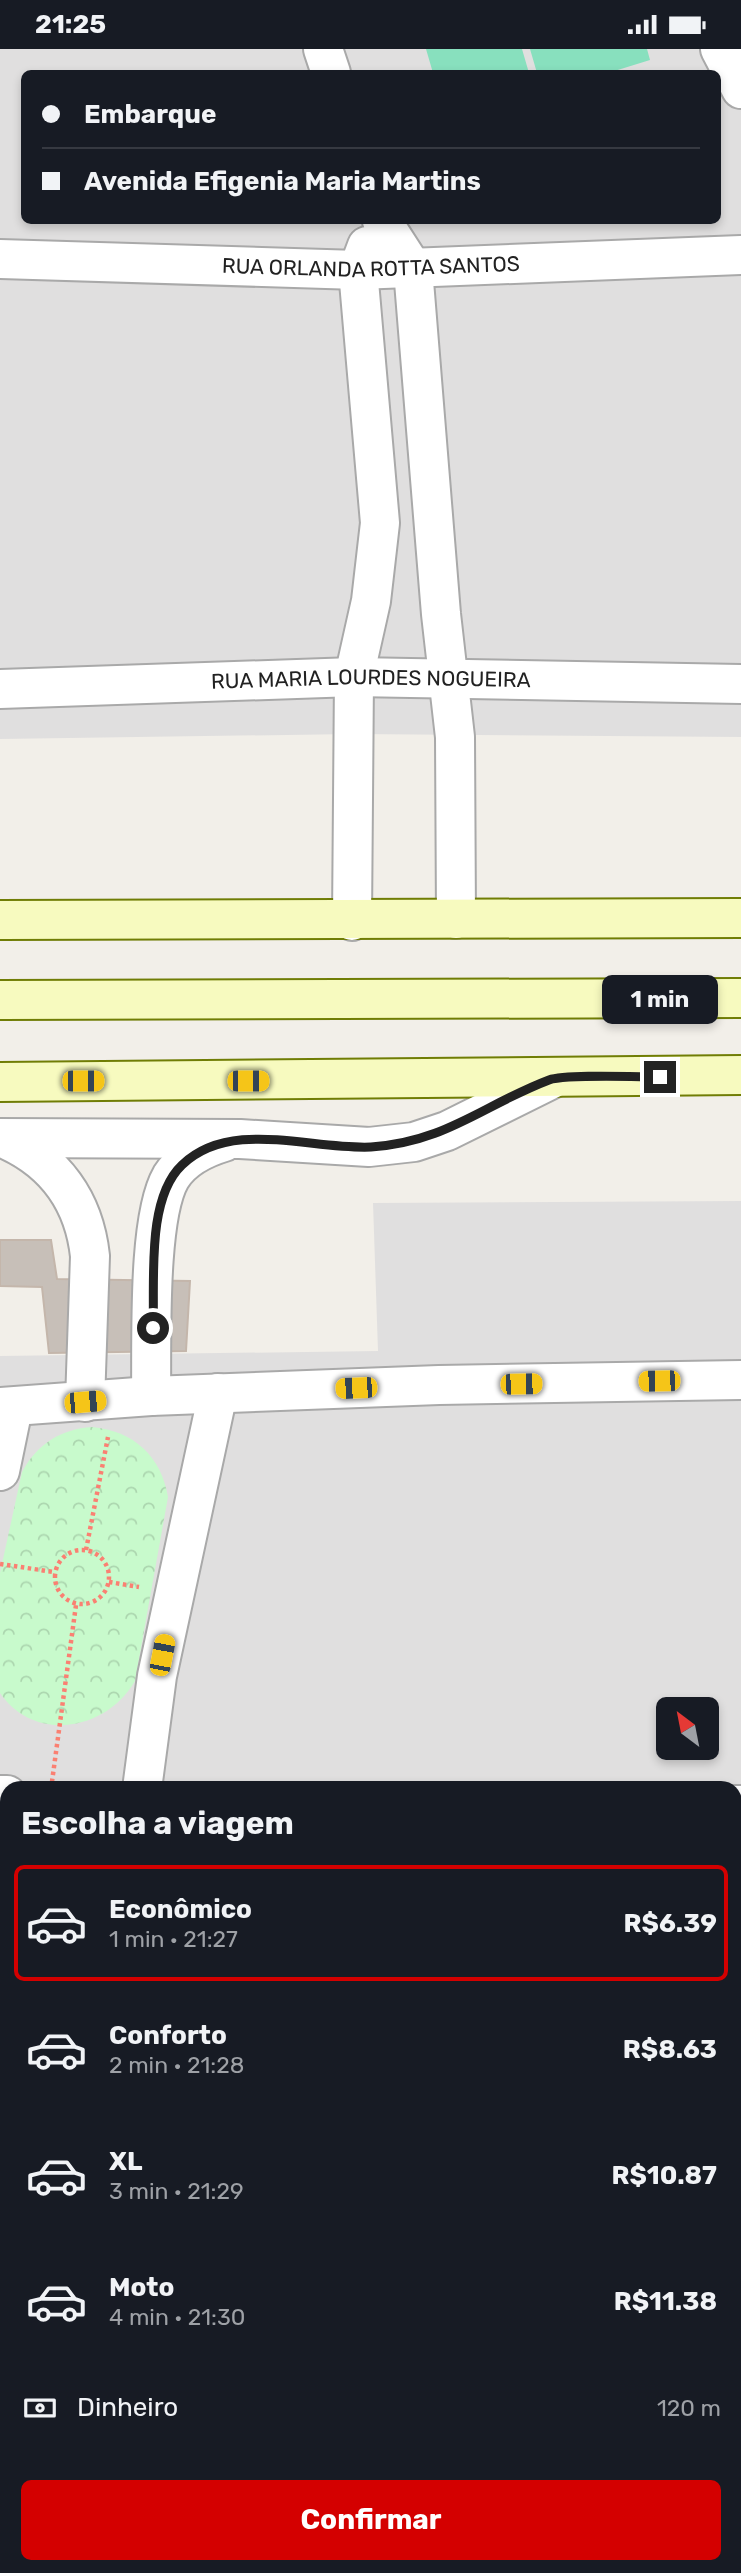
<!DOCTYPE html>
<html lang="pt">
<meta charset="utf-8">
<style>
body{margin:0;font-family:Rubik,sans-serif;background:#20242c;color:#f1f3f6;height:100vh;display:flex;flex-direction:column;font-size:26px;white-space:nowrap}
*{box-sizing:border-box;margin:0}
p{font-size:23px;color:#9ea1a6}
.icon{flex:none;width:38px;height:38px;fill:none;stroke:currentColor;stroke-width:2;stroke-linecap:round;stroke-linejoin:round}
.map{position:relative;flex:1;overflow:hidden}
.panel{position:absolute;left:0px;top:1732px;width:742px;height:793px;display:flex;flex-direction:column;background:#171b24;border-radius:21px 21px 0 0;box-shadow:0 4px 10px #0003}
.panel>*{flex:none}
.guide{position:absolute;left:21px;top:21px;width:700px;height:154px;border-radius:10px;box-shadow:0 4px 10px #0003;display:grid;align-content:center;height:154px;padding:0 21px;background:#171b24}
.needle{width:46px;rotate:328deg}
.tools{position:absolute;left:656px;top:1648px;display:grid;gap:14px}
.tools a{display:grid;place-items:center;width:63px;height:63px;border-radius:10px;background:#171b24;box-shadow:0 4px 10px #0003;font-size:35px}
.end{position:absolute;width:32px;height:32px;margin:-16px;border:9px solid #222;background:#fff;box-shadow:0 0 0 4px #fff}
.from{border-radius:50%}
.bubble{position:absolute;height:49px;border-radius:10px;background:#171b24;box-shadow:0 4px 10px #0003;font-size:23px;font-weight:700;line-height:49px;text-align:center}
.car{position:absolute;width:21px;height:42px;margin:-21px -10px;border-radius:9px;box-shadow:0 0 5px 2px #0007;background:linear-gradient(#f5c518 24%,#345 0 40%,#f5c518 0 76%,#345 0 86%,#f5c518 0)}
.guide b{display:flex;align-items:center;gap:24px;height:66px;font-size:26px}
.guide b+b{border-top:2px solid #363941}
.guide i{width:18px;height:18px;background:#f1f3f6}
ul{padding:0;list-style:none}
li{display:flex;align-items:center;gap:21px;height:116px;margin:0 14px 10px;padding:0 7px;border:4px solid transparent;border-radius:10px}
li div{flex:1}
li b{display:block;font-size:26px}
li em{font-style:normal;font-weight:700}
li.selected{border-color:#d40000}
li>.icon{width:63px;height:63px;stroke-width:1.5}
h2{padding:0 21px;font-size:32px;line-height:84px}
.pay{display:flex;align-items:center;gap:18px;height:77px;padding:0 21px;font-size:26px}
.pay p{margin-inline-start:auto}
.action{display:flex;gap:14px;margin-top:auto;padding:14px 21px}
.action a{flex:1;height:80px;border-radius:10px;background:#d40000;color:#fff;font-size:28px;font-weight:700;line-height:80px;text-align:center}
.status{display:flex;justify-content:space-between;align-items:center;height:49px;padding:0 35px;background:#171b24;direction:ltr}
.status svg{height:19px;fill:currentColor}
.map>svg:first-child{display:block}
</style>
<div class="status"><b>21:25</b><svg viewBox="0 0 49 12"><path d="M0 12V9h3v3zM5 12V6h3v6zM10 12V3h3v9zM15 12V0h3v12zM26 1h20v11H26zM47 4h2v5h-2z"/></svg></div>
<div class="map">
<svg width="741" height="2524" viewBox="0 0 741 2524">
<defs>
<pattern id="park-crowns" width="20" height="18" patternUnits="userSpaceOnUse" patternTransform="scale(1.75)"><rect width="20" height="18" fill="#c8facc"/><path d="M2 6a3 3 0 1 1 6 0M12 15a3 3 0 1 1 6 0" fill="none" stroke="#acd6af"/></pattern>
</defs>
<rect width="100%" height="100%" fill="#f2efe9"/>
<path fill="#e0dfdf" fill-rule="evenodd" d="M0,0H741V688L353,685L0,690ZM24,24H718V172H24Z
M741,1152V2524H0V1307L378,1302L373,1154ZM668,1661H707V1699H668ZM7,1740H735V2518H7Z"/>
<path fill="url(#park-crowns)" d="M92,1378C134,1382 161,1407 168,1448L135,1632C107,1681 35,1695 0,1644V1524L22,1423C37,1395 61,1380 92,1378Z"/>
<path fill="#88e0be" d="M426,0H522L529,24H433Z
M530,0H647L650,11L608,24H537Z"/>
<path fill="#c7bfb8" stroke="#c4b6ab" stroke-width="2" d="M0,1191H51L57,1230L190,1232L186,1302L49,1304L42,1238L0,1237Z"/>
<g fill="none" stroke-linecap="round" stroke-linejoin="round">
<defs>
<g id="street">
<path d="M323,0L331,24"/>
<path d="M720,0L741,40"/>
<path d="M382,172L413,220L441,565L455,688L456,870"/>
<path id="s1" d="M0,210L358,221L741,206"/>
<path id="s2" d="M0,640L354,628L741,635"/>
<path d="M352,872L354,628L371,552L380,474L358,221L367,197"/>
<path d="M0,1089L240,1090L369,1098L414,1093L447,1082L552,1030"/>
<path d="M5,1090C55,1112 84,1152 90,1207L85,1353"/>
<path d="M151,1347C152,1295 147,1169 171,1128C183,1109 204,1099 224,1093"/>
<path d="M0,1358L151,1347L439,1336L741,1331"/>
<path d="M0,1422L13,1359"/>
<path d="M142,1740L157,1627L218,1344"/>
<path d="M0,1746H7"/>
<path d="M735,1756H741"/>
<path d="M0,2032L7,1991"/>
<path d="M735,2111H741"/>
<path d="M0,2118H7"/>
<path d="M580,2524L741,2520"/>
</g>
<path id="secondary" d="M0,871L741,869
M0,951L741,949
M0,1033L741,1026"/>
</defs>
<use href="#street" stroke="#a9a9a9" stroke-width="42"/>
<use href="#secondary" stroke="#707d05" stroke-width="42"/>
<path stroke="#fa8072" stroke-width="4.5" stroke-dasharray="3.5 3.5" stroke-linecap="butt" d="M55 1528a27 27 0 1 1 54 0a27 27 0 1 1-54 0Z
M86,1501L108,1388
M0,1515L54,1523
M109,1533L139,1538
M51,1740L76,1556"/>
<use href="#street" stroke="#fff" stroke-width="38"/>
<use href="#secondary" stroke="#f7fabf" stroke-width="38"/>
</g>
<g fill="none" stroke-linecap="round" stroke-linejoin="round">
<path stroke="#222" stroke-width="9" d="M153,1279C155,1232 146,1150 182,1116C231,1069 311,1101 371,1098C446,1093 483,1056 549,1031C566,1025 637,1028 660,1028"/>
</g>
<g text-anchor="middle" stroke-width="6" stroke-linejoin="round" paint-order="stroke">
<g font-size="21" fill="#222" stroke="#fff">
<text dy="7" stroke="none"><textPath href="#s1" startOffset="371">RUA ORLANDA ROTTA SANTOS</textPath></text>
<text dy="7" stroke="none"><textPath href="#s2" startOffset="371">RUA MARIA LOURDES NOGUEIRA</textPath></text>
</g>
</g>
</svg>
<div class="tools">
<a><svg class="needle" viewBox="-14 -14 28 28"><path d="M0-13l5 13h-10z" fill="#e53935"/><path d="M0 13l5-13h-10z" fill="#9ea1a6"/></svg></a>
</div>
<i class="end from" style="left:153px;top:1279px"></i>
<i class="end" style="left:660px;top:1028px"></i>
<div class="bubble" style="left:602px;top:926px;width:116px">1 min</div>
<i class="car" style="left:83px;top:1032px;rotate:90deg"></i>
<i class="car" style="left:248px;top:1032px;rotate:90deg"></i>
<i class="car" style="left:659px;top:1332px;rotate:269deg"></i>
<i class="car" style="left:521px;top:1335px;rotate:89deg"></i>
<i class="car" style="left:356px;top:1339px;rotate:268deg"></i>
<i class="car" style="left:85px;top:1353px;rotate:85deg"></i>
<i class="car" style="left:162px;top:1606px;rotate:11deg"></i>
<div class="guide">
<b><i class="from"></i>Embarque</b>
<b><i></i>Avenida Efigenia Maria Martins</b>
</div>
<section class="panel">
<h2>Escolha a viagem</h2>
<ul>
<li class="selected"><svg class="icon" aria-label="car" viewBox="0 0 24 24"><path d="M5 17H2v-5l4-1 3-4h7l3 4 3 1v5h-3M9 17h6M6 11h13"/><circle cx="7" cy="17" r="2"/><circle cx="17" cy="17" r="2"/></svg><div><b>Econômico</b><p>1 min · 21:27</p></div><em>R$6.39</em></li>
<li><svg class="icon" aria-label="car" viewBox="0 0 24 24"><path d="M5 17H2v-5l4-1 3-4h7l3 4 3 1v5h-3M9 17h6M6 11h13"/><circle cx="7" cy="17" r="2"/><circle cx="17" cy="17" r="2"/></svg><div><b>Conforto</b><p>2 min · 21:28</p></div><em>R$8.63</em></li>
<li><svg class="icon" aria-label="car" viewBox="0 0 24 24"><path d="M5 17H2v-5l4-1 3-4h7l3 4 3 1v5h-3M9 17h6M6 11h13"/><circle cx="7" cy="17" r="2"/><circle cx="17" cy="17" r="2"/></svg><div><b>XL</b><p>3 min · 21:29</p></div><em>R$10.87</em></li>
<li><svg class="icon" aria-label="car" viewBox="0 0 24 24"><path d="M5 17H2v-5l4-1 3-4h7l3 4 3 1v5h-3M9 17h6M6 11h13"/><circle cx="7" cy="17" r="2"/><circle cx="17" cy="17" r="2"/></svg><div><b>Moto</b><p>4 min · 21:30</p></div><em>R$11.38</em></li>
</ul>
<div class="pay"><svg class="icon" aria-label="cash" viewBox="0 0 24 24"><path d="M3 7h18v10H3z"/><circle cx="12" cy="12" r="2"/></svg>Dinheiro<p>120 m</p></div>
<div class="action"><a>Confirmar</a></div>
</section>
</div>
